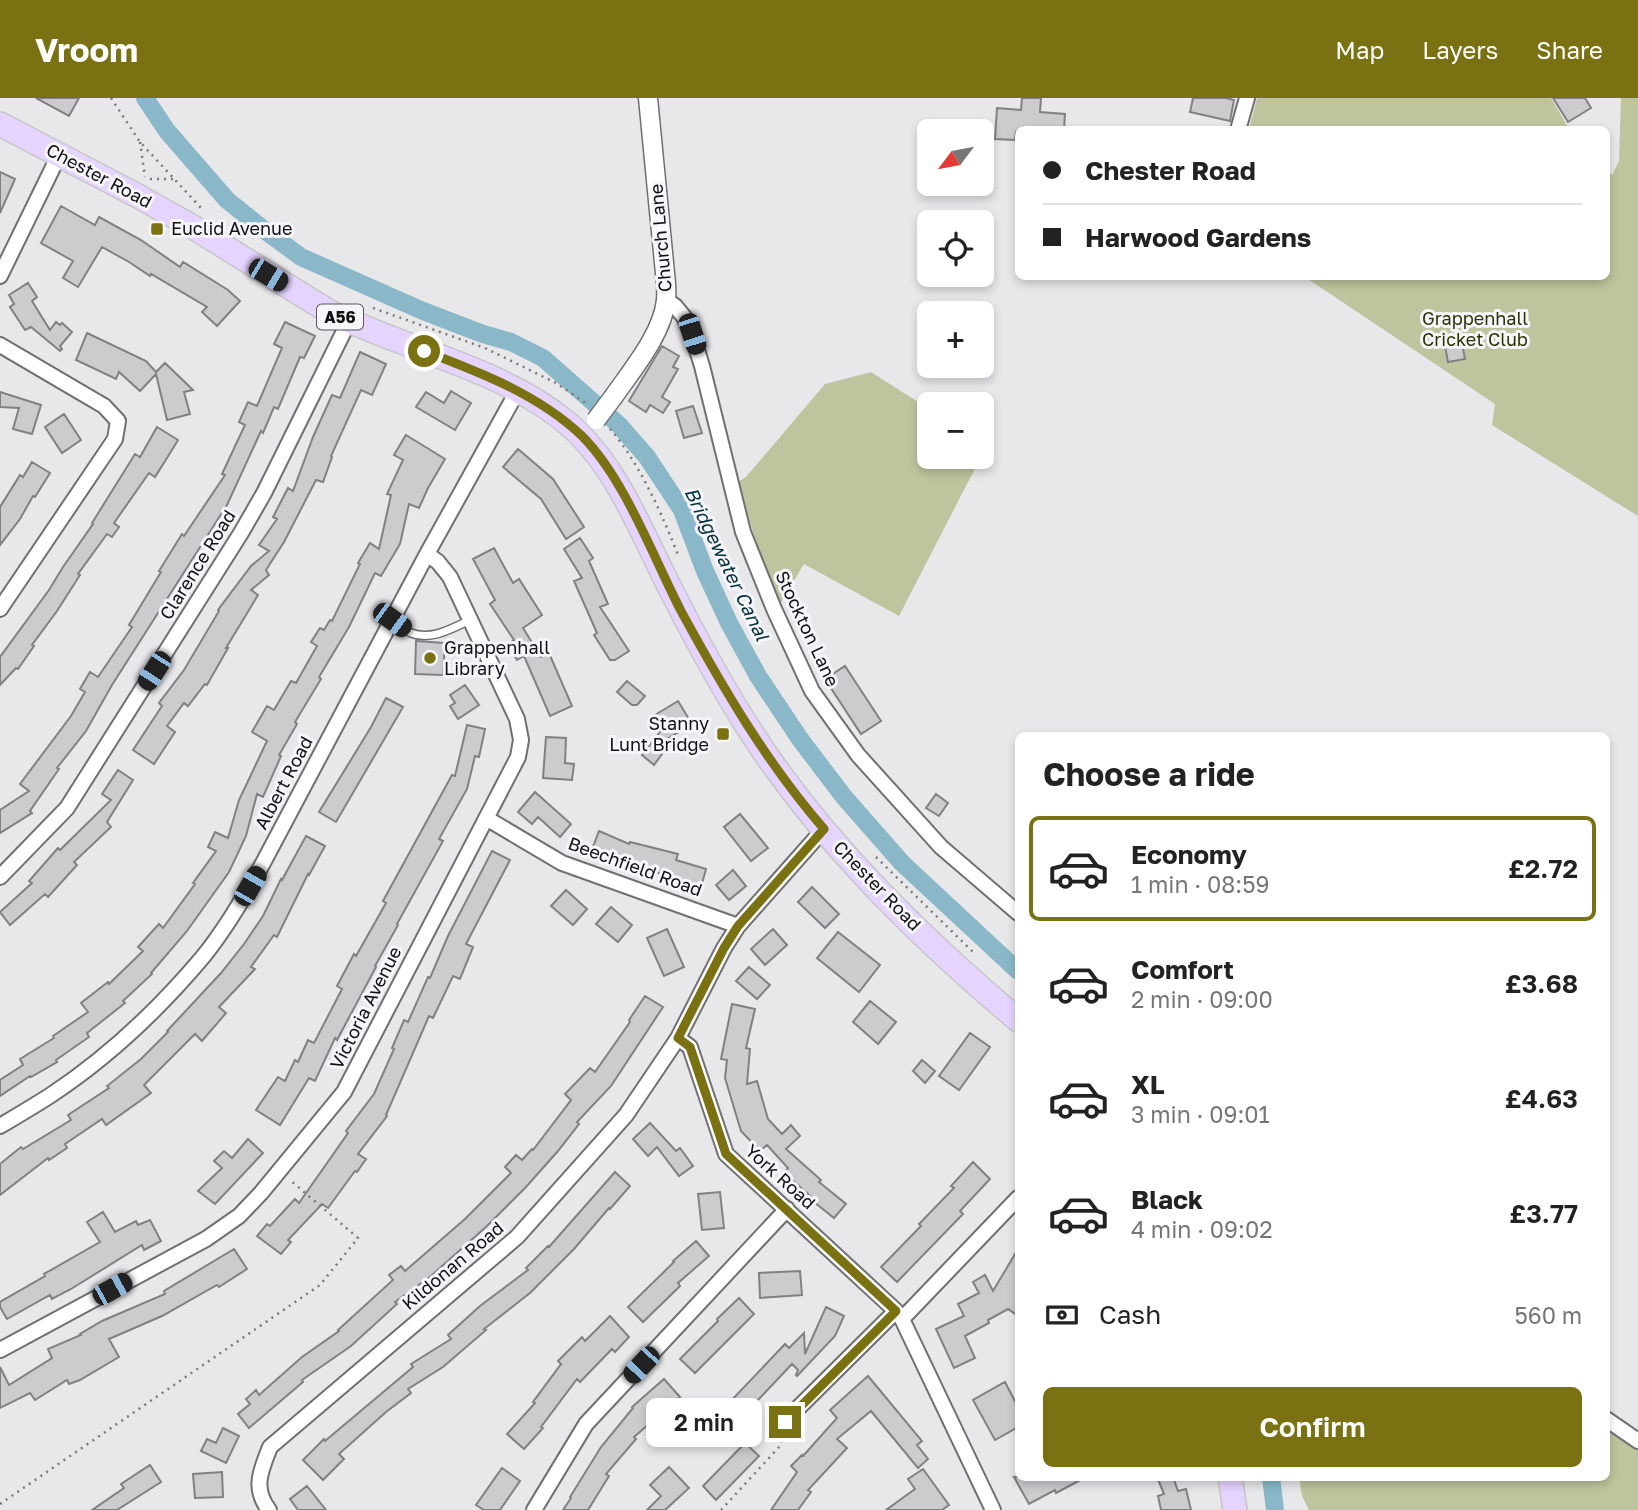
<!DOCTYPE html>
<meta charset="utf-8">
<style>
body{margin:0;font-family:"Golos Text",sans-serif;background:#f2f2f2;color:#222;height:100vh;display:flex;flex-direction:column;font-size:26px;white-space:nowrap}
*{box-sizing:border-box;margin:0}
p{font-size:23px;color:#767676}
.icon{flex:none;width:38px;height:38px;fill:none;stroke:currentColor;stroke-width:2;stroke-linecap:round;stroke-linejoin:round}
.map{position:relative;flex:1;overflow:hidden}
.side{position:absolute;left:1015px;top:634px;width:595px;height:749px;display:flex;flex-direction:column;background:#fff;border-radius:10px;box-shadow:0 4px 10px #0003}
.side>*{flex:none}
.guide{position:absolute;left:1015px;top:28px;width:595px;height:154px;border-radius:10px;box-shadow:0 4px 10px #0003;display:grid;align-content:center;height:154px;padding:0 28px;background:#fff}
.needle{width:46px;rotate:238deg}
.buttons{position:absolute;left:917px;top:21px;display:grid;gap:14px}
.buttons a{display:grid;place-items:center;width:77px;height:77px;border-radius:10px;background:#fff;box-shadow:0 4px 10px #0003;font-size:35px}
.end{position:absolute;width:32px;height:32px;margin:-16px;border:9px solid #7a7113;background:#fff;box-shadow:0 0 0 4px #fff}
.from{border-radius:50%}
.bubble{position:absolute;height:49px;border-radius:10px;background:#fff;box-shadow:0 4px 10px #0003;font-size:23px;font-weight:600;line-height:49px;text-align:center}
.car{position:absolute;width:21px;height:42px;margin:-21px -10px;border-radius:9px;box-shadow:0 0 5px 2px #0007;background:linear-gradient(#222 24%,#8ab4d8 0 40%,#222 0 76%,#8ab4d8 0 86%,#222 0)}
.guide b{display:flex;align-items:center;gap:24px;height:66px;font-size:26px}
.guide b+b{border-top:2px solid #e0e0e0}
.guide i{width:18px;height:18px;background:#222}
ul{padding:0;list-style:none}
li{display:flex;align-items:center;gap:21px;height:105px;margin:0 14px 10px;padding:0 14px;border:4px solid transparent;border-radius:10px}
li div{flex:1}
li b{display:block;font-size:26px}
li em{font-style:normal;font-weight:600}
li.on{border-color:#7a7113}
li>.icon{width:63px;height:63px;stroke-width:1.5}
h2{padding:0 28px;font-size:32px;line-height:84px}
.pay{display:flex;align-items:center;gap:18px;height:77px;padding:0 28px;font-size:26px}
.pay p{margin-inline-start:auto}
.cta{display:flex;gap:14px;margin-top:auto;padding:14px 28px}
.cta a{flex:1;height:80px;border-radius:10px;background:#7a7113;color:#fff;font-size:28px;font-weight:600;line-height:80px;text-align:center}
header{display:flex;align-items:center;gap:42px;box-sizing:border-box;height:98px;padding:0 35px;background:#7a7113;color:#fff}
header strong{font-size:33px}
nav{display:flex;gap:38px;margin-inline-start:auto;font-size:24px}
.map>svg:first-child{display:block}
</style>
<header>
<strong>Vroom</strong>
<nav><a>Map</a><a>Layers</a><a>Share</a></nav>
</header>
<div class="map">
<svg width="1638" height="1412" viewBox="0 0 1638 1412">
<rect width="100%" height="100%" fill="#e8e8eb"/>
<path fill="#bec59e" d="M1257,0H1551L1569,31H1249Z
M1621,0H1638V418L1492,327L1495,306L1305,179L1606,178L1607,72L1612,77L1619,63Z
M871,274L929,311V359H981L899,518L804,466L781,505L775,507L738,384L746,379L825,286Z
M1607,1315L1638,1342V1412H1309L1302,1398L1299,1379H1606Z"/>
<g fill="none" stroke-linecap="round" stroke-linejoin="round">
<path stroke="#8ab8c9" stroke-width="18" d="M145,0L167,33L227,102L263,131L301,159L423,213L483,236L511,244L543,260L619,327L647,359L682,412L705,473L729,525L758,578L800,641L844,699L902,765L1018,873
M1271,1379L1275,1412"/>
</g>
<path fill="#cccccf" stroke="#818184" stroke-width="2" d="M36,0H79L69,18Z
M1022,0H1041L1040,14L1065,16L1064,32H1018V34H1016L1015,42L995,41L997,10L1021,12Z
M1193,0H1226L1234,2L1230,23L1190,14Z
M1553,0H1585L1591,10L1568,24Z
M0,74L15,81L0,115Z
M61,108L95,127L99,119L141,142L180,169L183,164L228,192L240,203L217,228L202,214L207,209L151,176L150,178L129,164L102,149L78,189L63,180L73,163L41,145Z
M28,185L37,199L32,203L50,232L56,224L60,227L62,225L72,234L60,248L62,251L60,253L31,229L25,232L10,209L14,206L9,197Z
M285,224L315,238L304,260L300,259L278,311L274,309L263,335L261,333L227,407L112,587L86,633L57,670L59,671L30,713L32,715L0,735V712L29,693L20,686L71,618L85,594L80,591L90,574L98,579L132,529L129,527L161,474L159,473L182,436L184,438L225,377L222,376L245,327L239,324L248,304L257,308L282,250L274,246Z
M87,235L146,263L156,274L165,265L193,292L184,294L190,316L167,322L156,276L140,293L119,274L116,281L76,262Z
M1461,240L1465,261L1448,264L1444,243Z
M662,248L679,258L673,269L678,271L662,299L670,304L663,315L650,307L646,314L629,303Z
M360,254L386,266L372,297L361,292L331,358L332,359L323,384L316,382L284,444L266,472L269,477L251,492L258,497L226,550H228L207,587L205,586L188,608L184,605L167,628L175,634L154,666L133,652L162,608L159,605L184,572L219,513L218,512L251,468L269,453L259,447L277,421L273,419L288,390L293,393L313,339L332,297L340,300Z
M451,293L471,305L455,332L416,309L426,294L444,305Z
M0,294L41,307L32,336L13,331L19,310L0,309Z
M693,308L702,335L684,340L676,313Z
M64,316L81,342L62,355L45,329Z
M157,329L178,342L167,360L155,379L149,375L114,425L119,429L112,439L107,436L78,476L80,477L57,513L32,547L34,548L18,571L16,570L0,587V559L49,492L63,469L93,426L92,425L135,356L140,359Z
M406,337L445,361L428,390L419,410L409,406L400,446L381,478L375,475L349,529L319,579L321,581L295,624L297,626L279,657L281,658L263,699L257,696L246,738L229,774L187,833L151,875L152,876L123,903L125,905L87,935L89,939L56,962L57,964L31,979L30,978L0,998V982L23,967L20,961L54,940L53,938L88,914L81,905L108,884L109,886L143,853L138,849L159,826L163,830L195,786L193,785L216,753L208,749L215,734L228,740L239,702L267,643L252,634L267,608L274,612L291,583L296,585L317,548L311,544L320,530L324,532L330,522L332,523L360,466L358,465L370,445L379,451L391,397L387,396L403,362L394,357Z
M518,351L553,381L584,429L566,441L541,401L503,369Z
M32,364L50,375L35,399L33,398L20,421L0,447V409L20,377L23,379Z
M580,440L593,460L589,463L608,506L600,509L629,553L615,562H610L594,537L597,535L574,483L582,480L564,451Z
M494,450L513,485L519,481L542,517L523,530L541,559L549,555L572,608L550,618L524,558L517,562L510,551L515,549L511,544L514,542L490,506L495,502L473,461Z
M416,543L445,545L443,577L415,576Z
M845,568L881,623L861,636L825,581Z
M627,583L645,598L637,607H632L617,594Z
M465,587L479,607L458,621L450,608L455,605L450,597Z
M386,600L403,609L336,724L319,714L371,629Z
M678,603L692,626L654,649L662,656L654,667L642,657L663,630L655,617Z
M467,627L485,631L479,659L475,658L467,691L439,741L443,743L397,826L398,827L375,868L376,869L337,942L335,940L315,983L309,980L280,1027L256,1012L278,979L285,983L295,962L298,964L308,942L314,945L342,891L337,888L354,856L356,858L386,805L383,803L452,677L455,678Z
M546,639L566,640L565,665L574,666L572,682L543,680Z
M118,672L133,682L107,724L111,729L74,764L77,767L48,799L45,796L10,827L0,814L32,785L29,783L58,750L60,752L111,702L102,696Z
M535,694L571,726L560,739L538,719L532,726L518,714Z
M936,696L948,705L939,718L926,710Z
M740,716L768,750L751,763L724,729Z
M599,733L629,746L630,744L678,756L676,762L706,771L701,789L679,783V780L650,773L651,770L607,757L606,760L591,754Z
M306,738L325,748L309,777L308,776L277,839L274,837L251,869L255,871L219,909L226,915L202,943L195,936L144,987L151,995L106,1027L102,1021L65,1046L67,1050L49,1062L48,1060L0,1097V1066L21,1049L23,1051L71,1022L68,1017L109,990L107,988L141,961L168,934L167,933L221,875L244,846L263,818L281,781L282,782Z
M492,753L510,762L466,846L473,849L460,881L453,878L433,920L429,918L386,1017L387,1018L358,1056L366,1061L357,1074L355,1073L328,1110L322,1106L288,1142L291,1144L281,1156L257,1138L267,1126L270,1128L295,1101L299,1105L348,1035L346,1033L374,996L394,951L392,950L404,922L408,924L428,879L430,880L448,838Z
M733,772L746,788L729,802L716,787Z
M812,789L839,816L825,830L798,804Z
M566,792L587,811L573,827L551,808Z
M611,809L632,827L618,844L596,826Z
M667,831L684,869L664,878L647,840Z
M773,831L787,847L765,867L751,851Z
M838,834L880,867L859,894L817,860Z
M749,869L770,887L757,901L736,883Z
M645,898L663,909L611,988L577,1024L579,1026L558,1053L526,1089L487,1128L431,1178L395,1204L397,1206L351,1248L302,1282L303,1284L249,1330L238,1316L250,1306L246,1301L256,1292L259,1297L302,1259L339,1233L338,1232L393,1182L389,1177L401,1168L405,1173L465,1121L511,1075L505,1069L516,1057L522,1062L532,1051L533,1052L571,1002L565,996L590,970L595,974L630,924L629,922Z
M870,903L896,924L878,946L853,924Z
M732,906L755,911L746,950L750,951L747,986L757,983L768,1021L782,1036L791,1027L800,1038L786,1051L821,1082L819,1084L846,1106L834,1120L814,1104L815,1102L784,1075L788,1070L767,1047L760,1053L741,1033L725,980L727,962L721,961Z
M970,935L990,949L959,992L939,978Z
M922,962L935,973L925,985L913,973Z
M650,1025L676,1053L680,1050L693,1068L679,1078L657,1049L648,1058L633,1041Z
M248,1041L263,1055L215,1106L198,1093L222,1070L214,1063L224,1053L232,1060Z
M973,1064L990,1081L960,1113L963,1116L897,1184L881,1169L921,1128L919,1126L954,1090L951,1088Z
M615,1074L630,1088L610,1111L609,1110L574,1151L530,1195L484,1231L486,1232L443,1269L408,1291L411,1295L386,1314L339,1356L344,1361L323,1382L303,1362L324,1341L325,1343L413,1269L411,1266L451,1241L448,1237L480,1208L528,1172L526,1170L548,1148L549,1149Z
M720,1094L724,1130L702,1132L698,1096Z
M103,1114L115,1134L136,1123L138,1127L150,1122L161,1143L144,1152L142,1147L71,1191L52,1201L50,1197L7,1221L0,1209V1204L45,1178L44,1176L100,1144L87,1124Z
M696,1143L709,1158L678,1185L680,1188L643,1224L628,1209L674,1164L673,1163Z
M234,1151L247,1171L219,1189L217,1187L162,1218L109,1241L119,1259L80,1282L69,1286L67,1282L35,1302L30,1295L0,1310V1269L9,1287L52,1260L48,1251L81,1237L80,1236L102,1223L165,1196L164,1193Z
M1018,1151V1218L1008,1211L988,1222L989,1225L965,1238L975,1260L954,1270L936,1231L964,1218L958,1206L979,1195L973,1184L985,1177L993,1193Z
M800,1173L802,1197L760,1200L759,1175Z
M739,1200L754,1216L695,1275L680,1261L718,1223L717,1221Z
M826,1209L844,1218L835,1238L797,1278L796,1277L798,1272L792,1266L741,1320L728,1306L785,1246L789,1250L804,1235L805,1256Z
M610,1218L629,1239L615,1254L612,1251L580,1284L577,1281L541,1329L543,1330L524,1351L507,1336L535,1305L533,1304L561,1266L558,1263L582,1239L585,1243Z
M868,1278L922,1343L917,1347L928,1361L918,1370L871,1313L837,1341L847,1350L808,1392L811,1394L798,1412H771L797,1374L791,1368L802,1357L803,1358L837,1320L830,1312Z
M664,1281L680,1299L634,1339L636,1341L606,1376L609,1378L588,1412H563L571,1400L570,1399L601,1349L633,1310L632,1309Z
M1005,1284L1018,1309V1329L995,1342L973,1302Z
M223,1330L239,1338L226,1365L201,1353L207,1341L216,1345Z
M745,1345L759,1358L716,1402L703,1388Z
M150,1367L161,1384L117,1412H92L124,1390L121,1386Z
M669,1369L689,1390L665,1412H647L661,1398L650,1387Z
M502,1370L520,1383L500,1412H484L476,1407Z
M923,1371L949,1407L942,1412H886L915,1391L908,1381Z
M222,1374L223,1399L195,1400L193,1376Z
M1014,1379H1086L1056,1395L1055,1392L1029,1406Z
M1157,1379H1173L1178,1393L1186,1391L1191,1412H1161L1158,1398L1164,1396Z
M307,1388L326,1412H298L290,1401Z"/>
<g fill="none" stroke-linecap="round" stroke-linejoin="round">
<defs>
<path id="service" d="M392,522C398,526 404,532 411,535C431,543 453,530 470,522"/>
<path id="minor" d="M1238,32L1247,0
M0,178L59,57
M666,202L675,208L684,219L692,236L702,268L743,434L774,511L812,593L858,657L941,749L1018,815
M0,247L104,308L118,323L115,341L0,511
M486,720L562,765L738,828
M824,731L738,828L724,850L678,940L690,949L726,1056L896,1213L902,1221L993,1412
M0,779L67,710L241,435L264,395L349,223
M0,1028C17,1018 34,1008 51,997C107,960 158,912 202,860C226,831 245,798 263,765L427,456L518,292
M902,1221L1018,1100
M0,1252L206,1141L239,1118L261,1095L344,994L518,659L521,642L517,621L450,479L438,464L427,456
M1606,1321L1638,1343
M784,1324L896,1213
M269,1412C252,1390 261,1372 270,1349L517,1139L626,1017L678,940
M534,1412L586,1326L787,1111"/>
<path id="tertiary" d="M614,298C632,272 663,235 666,202C667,193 666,184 665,175L648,0"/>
<path id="primary" d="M0,26L136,97L193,129L328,213C405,252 499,269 566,324C614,364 638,426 665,480C689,528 715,577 744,623C815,737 916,836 1018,922
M1230,1379L1235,1412"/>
</defs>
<use href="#service" stroke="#707073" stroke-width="10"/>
<use href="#minor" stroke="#707073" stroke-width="18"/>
<use href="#tertiary" stroke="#707073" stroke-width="21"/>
<use href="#primary" stroke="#c6c6c6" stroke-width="26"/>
<path stroke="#7a7a7b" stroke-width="2.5" stroke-dasharray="2 5" stroke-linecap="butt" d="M111,0L140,44L202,111
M140,44L145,79
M150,81H174
M373,210L485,250L556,285L587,306
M610,331C639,364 662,416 678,457
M876,759L974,855
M0,1406L320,1187L358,1140L290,1082
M721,1412L781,1347L782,1337"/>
<use href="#service" stroke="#fff" stroke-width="7"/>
<use href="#minor" stroke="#fff" stroke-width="14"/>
<use href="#tertiary" stroke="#fff" stroke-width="18"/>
<use href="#primary" stroke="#e4d4fe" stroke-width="23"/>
<defs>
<path id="tertiary-bridge" d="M596,322L614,298"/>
</defs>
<use href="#tertiary-bridge" stroke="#707073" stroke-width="21" stroke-linecap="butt"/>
<use href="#tertiary-bridge" stroke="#fff" stroke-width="18"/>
</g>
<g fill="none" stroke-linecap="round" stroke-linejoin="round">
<path stroke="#7a7113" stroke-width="9" d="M424,253C479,274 538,296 582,338C625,381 653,459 681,513C723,590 766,664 824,731L738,828L724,850L678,940L690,949L726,1056L896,1213L785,1324"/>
</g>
<g fill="#7a7113" stroke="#f6f5f9" stroke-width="2.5">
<rect x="150" y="124" width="14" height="14" rx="3.5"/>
<circle cx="430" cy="560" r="7"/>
<rect x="716" y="629" width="14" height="14" rx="3.5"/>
</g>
<g text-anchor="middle" stroke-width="6" stroke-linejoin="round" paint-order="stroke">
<rect fill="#f6f5f9" stroke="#565557" stroke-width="2" x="317" y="206.5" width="46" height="25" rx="5"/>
<g font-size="16" font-weight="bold" fill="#111112">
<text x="340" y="225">A56</text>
</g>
<g font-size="18" fill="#111112" stroke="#f6f5f9">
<text transform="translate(99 78) rotate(28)" y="6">Chester Road</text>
<text transform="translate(661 140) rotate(-95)" y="6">Church Lane</text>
<text transform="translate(198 467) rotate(-58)" y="6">Clarence Road</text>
<text transform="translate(807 531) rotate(65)" y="6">Stockton Lane</text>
<text transform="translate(284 685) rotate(-62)" y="6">Albert Road</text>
<text transform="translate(635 769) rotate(20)" y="6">Beechfield Road</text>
<text transform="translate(877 788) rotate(46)" y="6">Chester Road</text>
<text transform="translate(366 910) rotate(-63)" y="6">Victoria Avenue</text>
<text transform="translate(780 1079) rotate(42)" y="6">York Road</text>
<text transform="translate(453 1168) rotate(-40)" y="6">Kildonan Road</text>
</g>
<g font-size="18" fill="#111112" stroke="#f6f5f9" text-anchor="start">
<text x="171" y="137">Euclid Avenue</text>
<text x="444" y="556">Grappenhall<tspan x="444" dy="21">Library</tspan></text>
<text x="709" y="632" text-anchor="end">Stanny<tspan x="709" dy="21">Lunt Bridge</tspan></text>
</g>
<g font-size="18" fill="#2d3303" stroke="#f6f5f9">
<text x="1475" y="227">Grappenhall<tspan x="1475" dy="21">Cricket Club</tspan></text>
</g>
<g font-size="19" font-style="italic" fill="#03303c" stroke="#f6f5f9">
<text transform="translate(727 466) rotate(64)" y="7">Bridgewater Canal</text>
</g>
</g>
</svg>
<div class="buttons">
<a><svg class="needle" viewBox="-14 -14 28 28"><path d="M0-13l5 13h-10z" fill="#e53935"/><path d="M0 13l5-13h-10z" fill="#767676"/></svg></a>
<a><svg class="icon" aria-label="locate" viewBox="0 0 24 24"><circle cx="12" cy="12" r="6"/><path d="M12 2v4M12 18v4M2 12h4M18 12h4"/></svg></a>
<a>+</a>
<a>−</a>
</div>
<i class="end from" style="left:424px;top:253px"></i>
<i class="end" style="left:785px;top:1324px"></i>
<div class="bubble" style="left:646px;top:1300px;width:116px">2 min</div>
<i class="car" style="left:268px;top:177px;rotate:121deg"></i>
<i class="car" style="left:692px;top:236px;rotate:162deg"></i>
<i class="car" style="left:392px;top:522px;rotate:126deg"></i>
<i class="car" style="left:154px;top:573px;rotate:213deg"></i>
<i class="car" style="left:250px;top:788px;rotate:30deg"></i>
<i class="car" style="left:112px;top:1191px;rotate:61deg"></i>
<i class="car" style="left:641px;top:1267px;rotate:223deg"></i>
<div class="guide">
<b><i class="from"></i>Chester Road</b>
<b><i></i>Harwood Gardens</b>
</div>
<section class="side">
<h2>Choose a ride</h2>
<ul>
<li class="on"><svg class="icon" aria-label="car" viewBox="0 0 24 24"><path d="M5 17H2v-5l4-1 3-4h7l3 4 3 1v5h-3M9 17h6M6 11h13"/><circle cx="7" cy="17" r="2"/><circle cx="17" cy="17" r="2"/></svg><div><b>Economy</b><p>1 min · 08:59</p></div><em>£2.72</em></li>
<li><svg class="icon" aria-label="car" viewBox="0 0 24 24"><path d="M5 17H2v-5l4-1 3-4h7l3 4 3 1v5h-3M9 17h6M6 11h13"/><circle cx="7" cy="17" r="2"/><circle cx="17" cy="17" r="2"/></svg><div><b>Comfort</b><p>2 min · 09:00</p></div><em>£3.68</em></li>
<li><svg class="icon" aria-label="car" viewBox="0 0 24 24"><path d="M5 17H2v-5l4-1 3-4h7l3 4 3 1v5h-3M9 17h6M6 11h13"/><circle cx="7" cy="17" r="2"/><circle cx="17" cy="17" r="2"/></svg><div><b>XL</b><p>3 min · 09:01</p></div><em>£4.63</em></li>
<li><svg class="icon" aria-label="car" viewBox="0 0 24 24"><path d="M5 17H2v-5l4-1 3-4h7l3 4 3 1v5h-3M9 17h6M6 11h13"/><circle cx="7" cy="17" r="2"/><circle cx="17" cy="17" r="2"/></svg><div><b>Black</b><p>4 min · 09:02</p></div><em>£3.77</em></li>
</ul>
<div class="pay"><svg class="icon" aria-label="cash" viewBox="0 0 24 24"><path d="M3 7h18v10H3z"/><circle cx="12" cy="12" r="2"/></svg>Cash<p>560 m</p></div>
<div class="cta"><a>Confirm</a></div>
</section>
</div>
